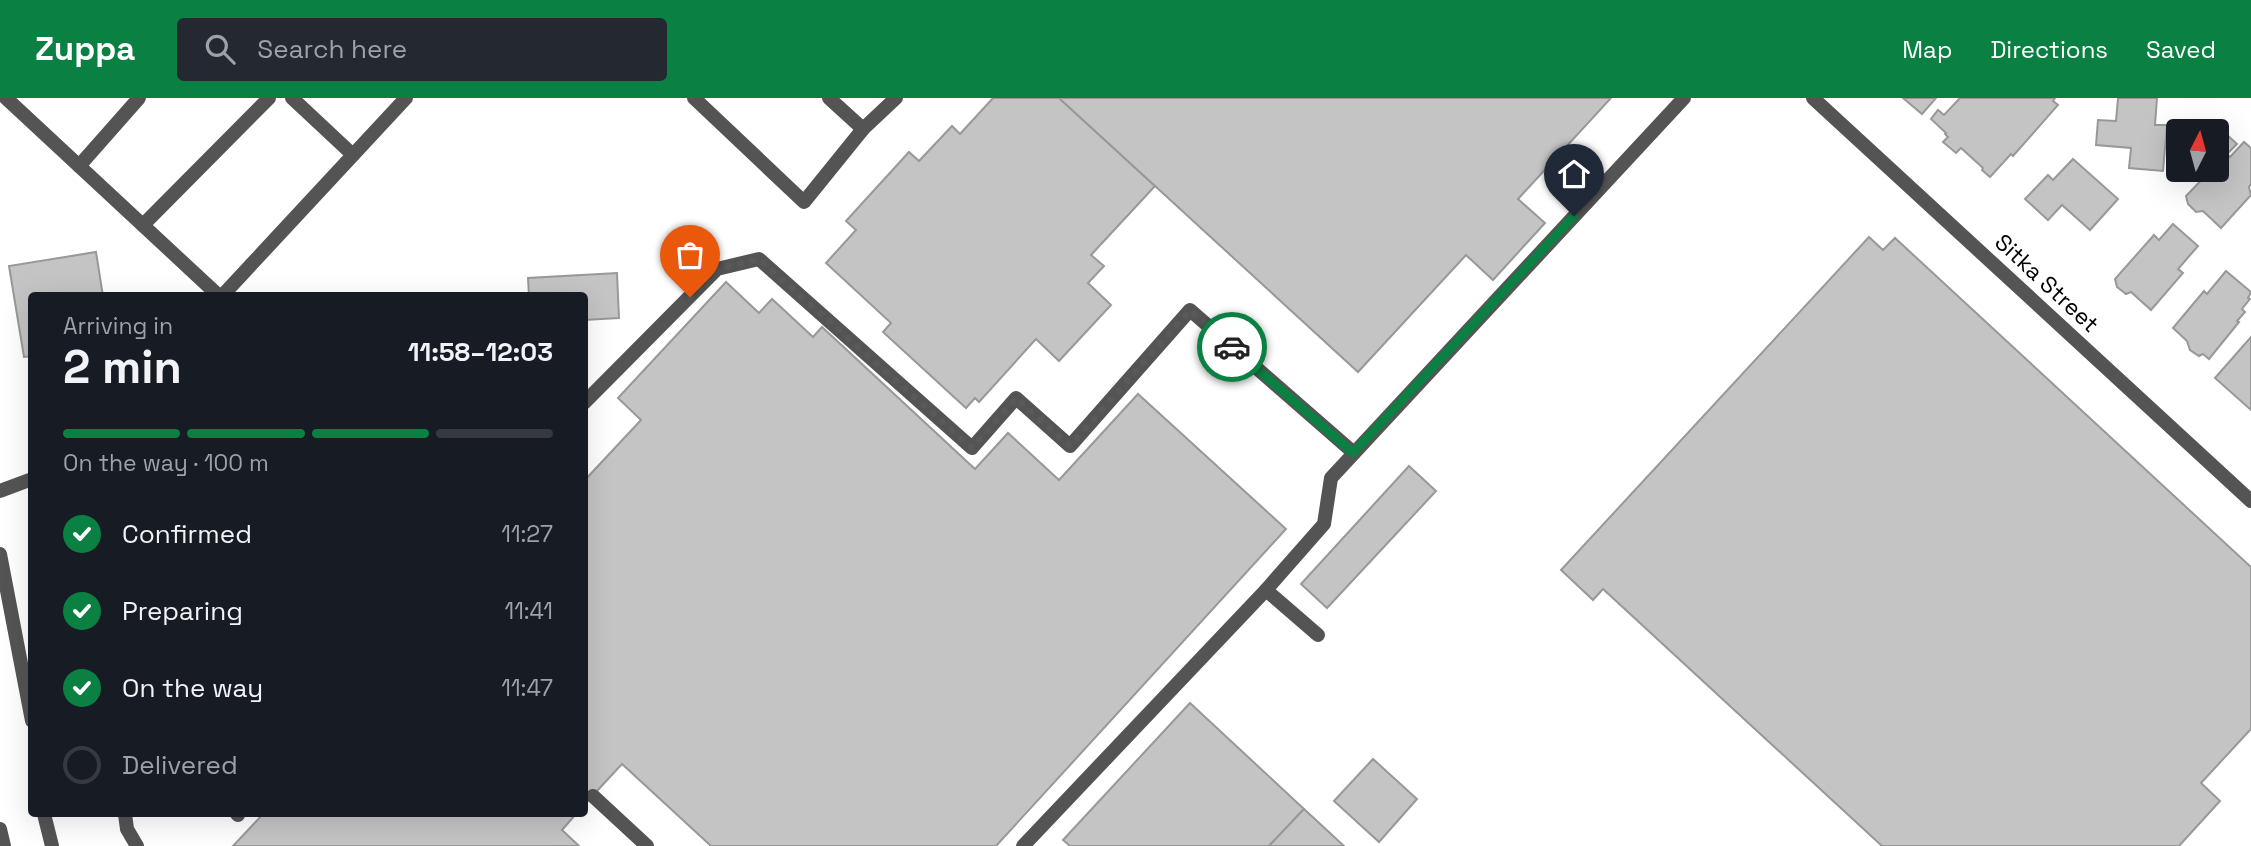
<!DOCTYPE html>
<html lang="en">
<head>
<meta charset="utf-8">
<style>
	:root { --surface:#171b24; --page:#242831; --text:#f1f3f6; --muted:#9ea1a6; --line:#363941; --accent:#0b8043 }
	body { margin:0; font-family:"Space Grotesk",sans-serif; background:var(--page); color:var(--text); height:100vh; display:flex; flex-direction:column; font-size:26px; white-space:nowrap }
	* { box-sizing:border-box; margin:0 }
	p { font-size:23px; color:var(--muted) }
	.icon { flex:none; width:38px; height:38px; fill:none; stroke:currentColor; stroke-width:2; stroke-linecap:round; stroke-linejoin:round }
	.map { position:relative; flex:1; overflow:hidden }
	.sheet { position:absolute; left:28px; top:194px; width:560px; height:525px; display:flex; flex-direction:column; background:var(--surface); border-radius:7px; box-shadow:0 7px 28px #0002 }
	.sheet>* { flex:none }
	.needle { width:46px; rotate:6deg }
	.fabs { position:absolute; left:2166px; top:21px; display:grid; gap:14px }
	.fabs a { display:grid; place-items:center; width:63px; height:63px; border-radius:7px; background:var(--surface); box-shadow:0 7px 28px #0002; font-size:35px }
	.pin { position:absolute; display:grid; place-items:center; width:60px; height:60px; color:#fff; margin:-72px -30px; border-radius:50% 50% 50% 0; rotate:-45deg; box-shadow:0 0 7px #0007 }
	.pin .icon { rotate:45deg }
	.courier { position:absolute; display:grid; place-items:center; width:70px; height:70px; margin:-35px; border:5px solid #0b8043; border-radius:50%; background:#fff; color:#222; box-shadow:0 2px 9px #0007 }
	.overview em { font-style:normal; font-weight:600 }
	.overview div { display:flex; flex-direction:column-reverse }
	.overview { display:flex; align-items:center; justify-content:space-between; height:119px; padding:0 35px }
	h1 { font-size:46px; font-weight:600; line-height:52px }
	.bar { display:grid; grid-template-columns:repeat(4,1fr); gap:10px 7px; align-content:center; height:84px; padding:0 35px }
	.bar i { height:9px; border-radius:5px; background:var(--line) }
	.bar .selected { background:var(--accent) }
	.bar p { grid-column:span 4 }
	ol { padding:0 35px; list-style:none }
	li { display:flex; align-items:center; gap:21px; height:77px }
	li p { margin-inline-start:auto }
	li .icon { padding:7px; border-radius:50%; background:var(--accent); color:#fff; stroke-width:4 }
	li:last-child { color:var(--muted) }
	li i { width:38px; height:38px; border:4px solid var(--line); border-radius:50% }
	header { display:flex; align-items:center; gap:42px; box-sizing:border-box; height:98px; padding:0 35px; background:var(--accent); color:#fff }
	header strong { font-size:33px }
	nav { display:flex; gap:38px; margin-inline-start:auto; font-size:24px }
	.search { width:490px; height:63px; background:var(--page); display:flex; align-items:center; gap:18px; box-sizing:border-box; padding:0 24px; border-radius:7px; color:var(--muted); font-size:26px }
	.map>svg:first-child { display:block }
</style>
</head>
<body>
<header>
<strong>Zuppa</strong>
<div class="search"><svg class="icon" aria-label="search" viewBox="0 0 24 24"><circle cx="10" cy="10" r="6"/><path d="M15 15l6 6"/></svg>Search here</div>
<nav><a>Map</a><a>Directions</a><a>Saved</a></nav>
</header>
<div class="map">
<svg width="2251" height="748" viewBox="0 0 2251 748">
	<rect width="100%" height="100%" fill="#fff"/>
	<g fill="#c4c4c4" stroke="#989898" stroke-width="2">
		<polygon points="993,0 1059,0 1155,88 1091,157 1104,168 1088,185 1111,207 1059,263 1036,241 979,304 975,300 966,310 883,234 891,225 826,165 856,132 846,123 909,54 919,63 952,28 960,36"/>
		<polygon points="1059,0 1611,0 1518,101 1545,125 1493,182 1466,157 1358,274"/>
		<polygon points="1903,0 1936,0 1922,16"/>
		<polygon points="1960,0 2055,0 2053,3 2058,7 2013,58 2011,56 1990,79 1982,72 1983,70 1961,50 1956,55 1943,44 1948,39 1945,36 1946,35 1931,21 1938,12 1944,17"/>
		<polygon points="2118,0 2157,0 2155,27 2167,27 2163,73 2129,70 2131,50 2096,47 2098,22 2116,23"/>
		<polygon points="2225,35 2237,46 2227,56 2230,59 2244,44 2251,50 2251,86 2249,89 2251,97 2221,130 2203,113 2196,114 2188,106 2186,98 2211,72 2217,72 2217,65 2225,57 2217,50 2217,43"/>
		<polygon points="2073,61 2118,101 2090,132 2062,107 2048,122 2025,101 2048,77 2053,82"/>
		<polygon points="2173,126 2198,148 2178,171 2183,175 2151,212 2131,194 2126,196 2117,189 2115,181 2154,137 2159,142"/>
		<polygon points="1869,139 1883,152 1895,140 2251,469 2251,631 2201,685 2220,703 2179,748 1882,748 1603,491 1593,502 1561,472"/>
		<polygon points="96,154 103,198 32,198 32,258 24,259 9,168"/>
		<polygon points="2226,173 2251,194 2248,200 2250,201 2242,211 2245,214 2237,223 2239,224 2209,261 2203,256 2199,258 2190,252 2187,243 2173,230 2204,193 2207,196"/>
		<polygon points="617,175 619,220 584,222 584,198 529,198 528,180"/>
		<polygon points="726,184 759,215 772,201 813,239 822,229 975,371 1008,335 1059,382 1138,296 1286,431 996,748 711,748 622,666 584,707 584,383 641,322 618,300"/>
		<polygon points="2251,239 2251,312 2215,280"/>
		<polygon points="1409,368 1436,393 1327,510 1301,486"/>
		<polygon points="1190,605 1304,711 1269,748 1070,748 1063,742"/>
		<polygon points="1373,661 1417,701 1379,744 1334,703"/>
		<polygon points="1304,711 1344,748 1269,748"/>
		<polygon points="263,716 576,716 562,732 579,748 233,748"/>
	</g>
	<g fill="none" stroke-linecap="round" stroke-linejoin="round">
		<g stroke="#545454" stroke-width="14">
			<polyline points="6,0 219,198"/>
			<polyline points="292,0 353,57"/>
			<polyline points="694,0 804,104 863,31"/>
			<polyline points="829,0 863,31 896,0"/>
			<polyline points="79,68 139,0"/>
			<polyline points="143,127 269,0"/>
			<polyline points="222,198 406,0"/>
			<polyline points="584,305 717,171 759,161 972,350 1016,300 1070,348 1190,212 1354,355"/>
			<polyline points="0,393 32,381"/>
			<polyline points="1318,537 1266,492 1324,426 1331,380 1684,0"/>
			<polyline points="593,698 647,748"/>
			<polyline points="125,716 127,731 137,748"/>
			<polyline points="237,716 238,717"/>
			<polyline points="1023,748 1266,492"/>
		</g>
		<polyline stroke="#545454" stroke-width="14" points="1813,0 2251,403"/>
		<g stroke="#545454" stroke-width="14">
			<polyline points="0,456 32,623"/>
			<polyline points="44,716 52,748"/>
			<polyline points="0,731 4,748"/>
		</g>
	</g>
	<g fill="none" stroke-linecap="round" stroke-linejoin="round">
		<polyline stroke="#595959" stroke-width="7" stroke-dasharray="0 12.6" points="690,199 717,171 759,161 972,350 1016,300 1070,348 1190,212 1232,249"/>
		<polyline stroke="#0b8043" stroke-width="9" points="1232,249 1353,355 1574,118"/>
	</g>
	<g text-anchor="middle" dominant-baseline="central" stroke-width="7" stroke-linejoin="round" paint-order="stroke">
		<g font-size="23" fill="#000" stroke="#fff">
			<text transform="translate(2047 185) rotate(43)">Sitka Street</text>
		</g>
	</g>
</svg>
<div class="fabs">
<a><svg class="needle" viewBox="-14 -14 28 28"><path d="M0-13l5 13h-10z" fill="#e53935"/><path d="M0 13l5-13h-10z" fill="#9ea1a6"/></svg></a>
</div>
<div class="pin" style="left:690px;top:199px;background:#ea580c"><svg class="icon" aria-label="bag" viewBox="0 0 24 24"><path d="M5 8h14l-1 12H6zM9 8a3 3 0 0 1 6 0"/></svg></div>
<div class="pin" style="left:1574px;top:118px;background:#1f2937"><svg class="icon" aria-label="home" viewBox="0 0 24 24"><path d="M3 11l9-7 9 7M6 9v11h12V9"/></svg></div>
<div class="courier" style="left:1232px;top:249px"><svg class="icon" aria-label="car" viewBox="0 0 24 24"><path d="M5 17H2v-5l4-1 3-4h7l3 4 3 1v5h-3M9 17h6M6 11h13"/><circle cx="7" cy="17" r="2"/><circle cx="17" cy="17" r="2"/></svg></div>
<section class="sheet">
<div class="overview"><div><h1>2 min</h1><p>Arriving in</p></div><em>11:58–12:03</em></div>
<div class="bar"><i class="selected"></i><i class="selected"></i><i class="selected"></i><i></i><p>On the way · 100 m</p></div>
<ol>
<li><svg class="icon" aria-label="check" viewBox="0 0 24 24"><path d="M5 12l5 5 9-10"/></svg>Confirmed<p>11:27</p></li>
<li><svg class="icon" aria-label="check" viewBox="0 0 24 24"><path d="M5 12l5 5 9-10"/></svg>Preparing<p>11:41</p></li>
<li><svg class="icon" aria-label="check" viewBox="0 0 24 24"><path d="M5 12l5 5 9-10"/></svg>On the way<p>11:47</p></li>
<li><i></i>Delivered</li>
</ol>
</section>
</div>
</body>
</html>
